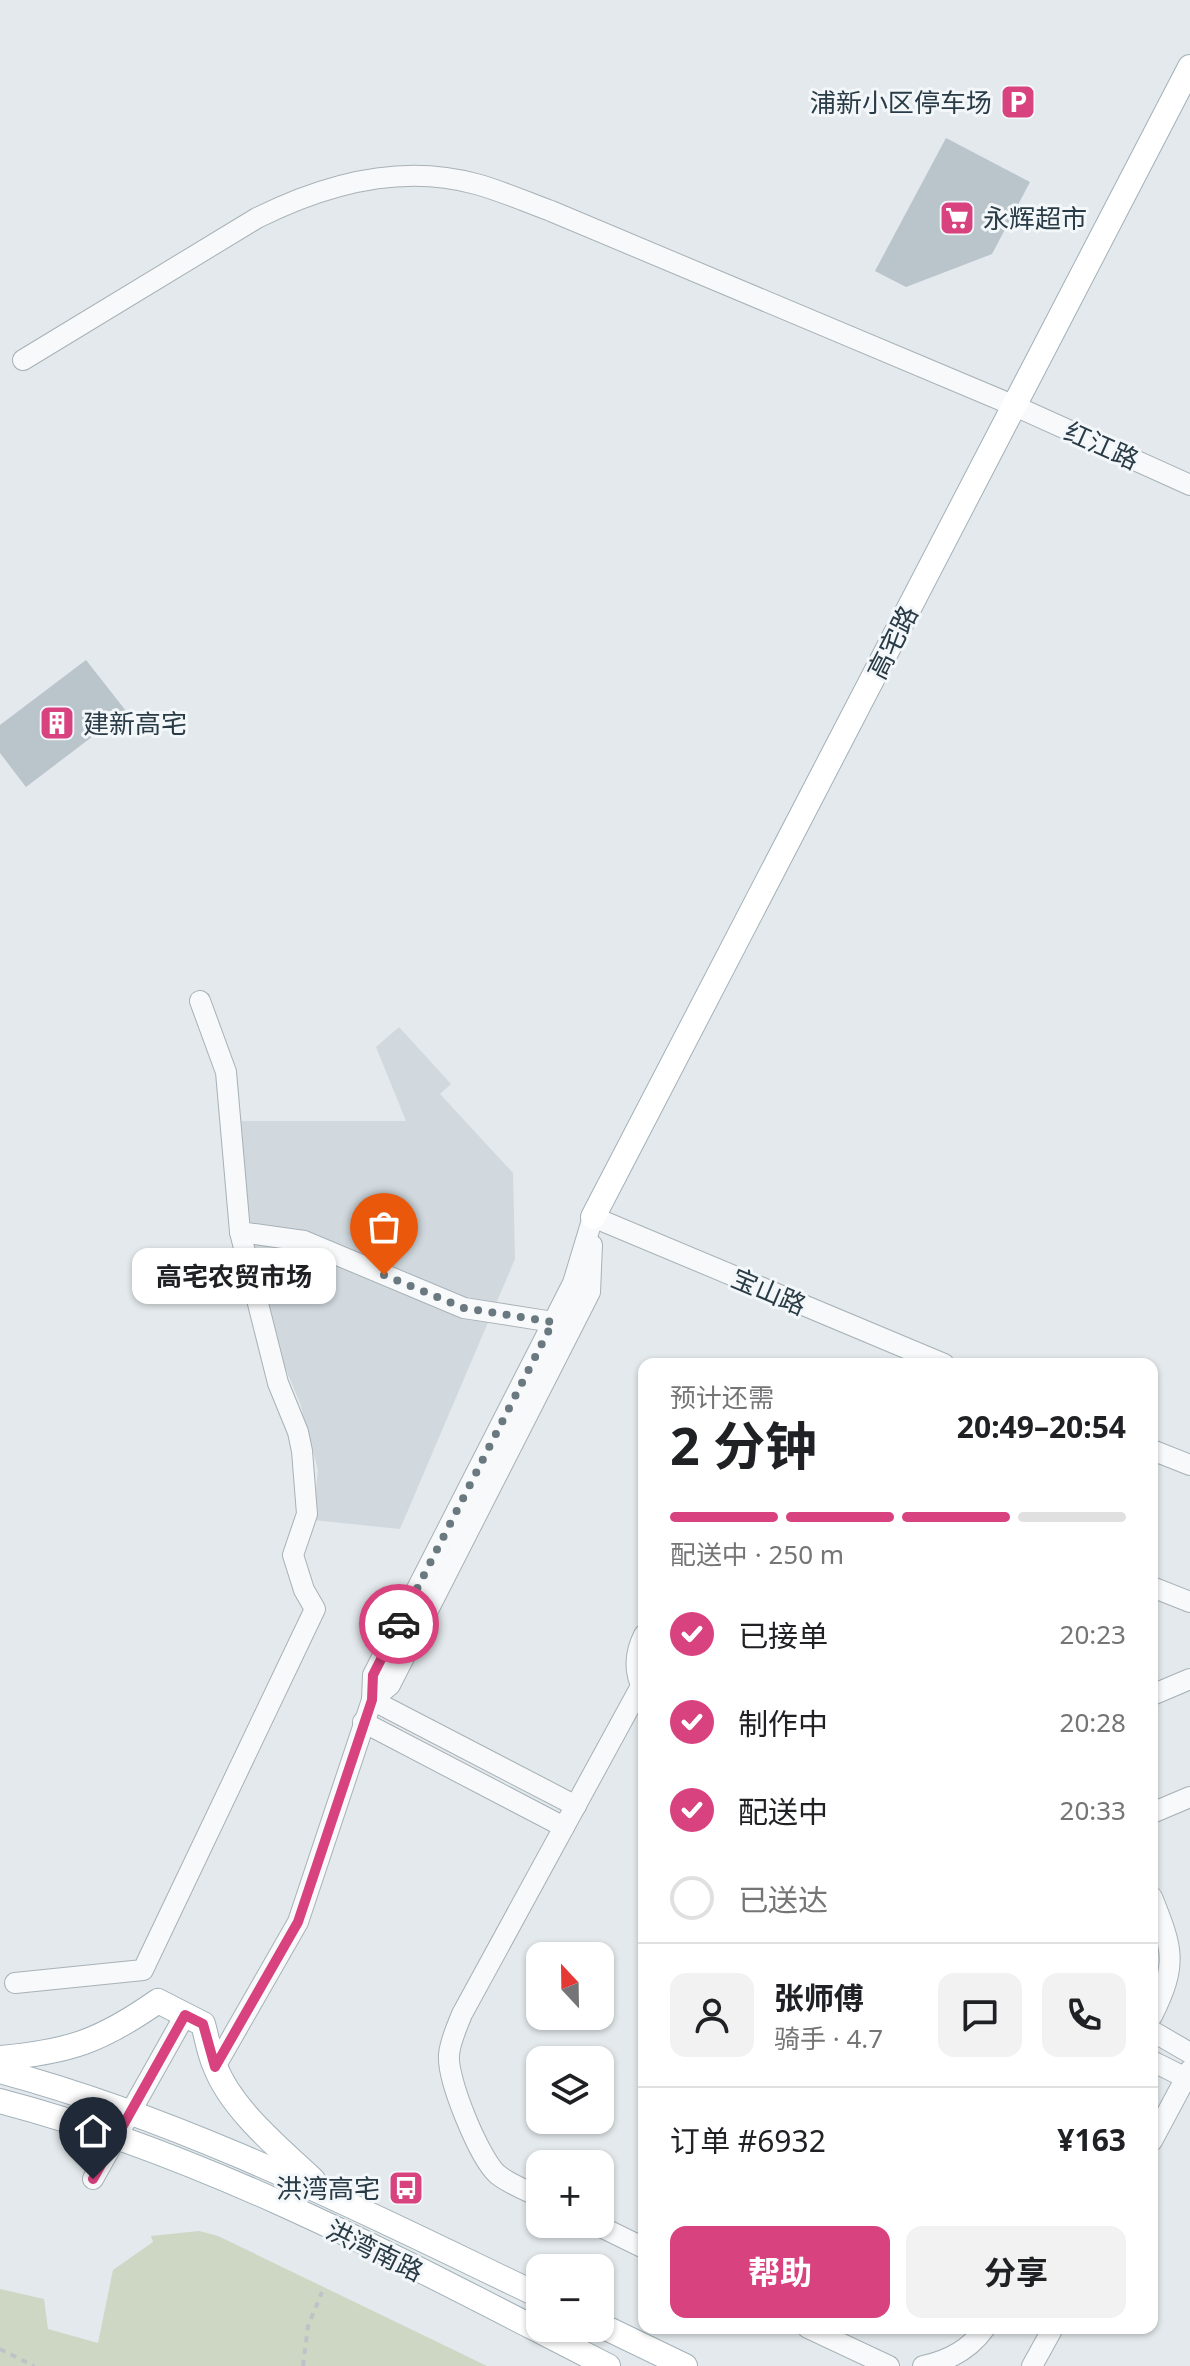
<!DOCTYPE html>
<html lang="zh">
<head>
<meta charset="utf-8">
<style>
	:root { --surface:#fff; --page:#f2f2f2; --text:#202124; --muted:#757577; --line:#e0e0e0; --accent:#d8427f }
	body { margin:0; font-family:"Noto Sans","Noto Sans SC",sans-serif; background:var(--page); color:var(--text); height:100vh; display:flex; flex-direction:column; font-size:30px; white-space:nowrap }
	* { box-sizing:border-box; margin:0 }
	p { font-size:26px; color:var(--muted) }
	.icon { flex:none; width:44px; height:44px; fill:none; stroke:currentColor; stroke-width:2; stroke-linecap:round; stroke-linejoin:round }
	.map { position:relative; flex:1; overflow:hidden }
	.sheet { position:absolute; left:638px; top:1358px; width:520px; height:976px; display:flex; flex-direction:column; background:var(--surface); border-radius:16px; box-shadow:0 2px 6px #0004 }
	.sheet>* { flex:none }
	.needle { width:52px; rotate:338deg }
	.tools { position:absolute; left:526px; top:1942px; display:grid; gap:16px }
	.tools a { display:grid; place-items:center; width:88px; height:88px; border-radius:16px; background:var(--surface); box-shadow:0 2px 6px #0004; font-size:40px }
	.pin { position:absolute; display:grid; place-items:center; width:68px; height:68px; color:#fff; margin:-82px -34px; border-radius:50% 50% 50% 0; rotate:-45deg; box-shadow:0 0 8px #0007 }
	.pin .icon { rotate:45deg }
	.courier { position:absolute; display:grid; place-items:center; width:80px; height:80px; margin:-40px; border:6px solid #d8427f; border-radius:50%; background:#fff; color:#222; box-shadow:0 2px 10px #0007 }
	.bubble { position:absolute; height:56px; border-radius:16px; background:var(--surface); box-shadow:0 2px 6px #0004; font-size:26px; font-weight:700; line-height:56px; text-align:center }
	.headline em { font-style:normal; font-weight:700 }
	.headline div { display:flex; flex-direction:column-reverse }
	.headline { display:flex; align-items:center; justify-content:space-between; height:136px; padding:0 32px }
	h1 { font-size:52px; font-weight:700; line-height:60px }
	.bar { display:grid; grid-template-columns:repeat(4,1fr); gap:12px 8px; align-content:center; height:96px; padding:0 32px }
	.bar i { height:10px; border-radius:6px; background:var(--line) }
	.bar .current { background:var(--accent) }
	.bar p { grid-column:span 4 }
	.line { display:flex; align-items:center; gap:20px; padding:0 32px; border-top:2px solid var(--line) }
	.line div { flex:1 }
	.round { display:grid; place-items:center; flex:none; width:84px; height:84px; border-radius:16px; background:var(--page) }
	ol { padding:0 32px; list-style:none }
	li { display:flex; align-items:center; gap:24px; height:88px }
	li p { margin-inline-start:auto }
	li .icon { padding:8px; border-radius:50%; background:var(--accent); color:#fff; stroke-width:4 }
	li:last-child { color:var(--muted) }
	li i { width:44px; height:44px; border:4px solid var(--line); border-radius:50% }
	.primary-button { display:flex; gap:16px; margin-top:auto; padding:16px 32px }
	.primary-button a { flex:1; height:92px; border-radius:16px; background:var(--accent); color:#fff; font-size:32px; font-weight:700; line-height:92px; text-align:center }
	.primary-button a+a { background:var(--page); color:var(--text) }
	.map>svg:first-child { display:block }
</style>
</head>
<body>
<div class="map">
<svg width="1190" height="2366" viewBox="0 0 1190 2366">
	<rect width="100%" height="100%" fill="#e3e9ec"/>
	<polygon fill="#d1d9de" points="399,1027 451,1084 440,1094 513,1173 515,1259 400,1529 313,1520 318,1470 300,1403 279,1353 255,1283 233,1125 240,1121 406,1121 376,1047"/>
	<polygon fill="#cdd7c4" points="199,2231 218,2236 487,2366 0,2366 0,2289 44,2299 48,2329 98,2343 113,2270 153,2242 151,2236"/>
	<g fill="#bac4cb">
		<polygon points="946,138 1030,182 992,254 906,287 875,271"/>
		<polygon points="86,660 126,711 26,787 0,753 0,725"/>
	</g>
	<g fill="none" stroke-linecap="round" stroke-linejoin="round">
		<defs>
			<g id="minor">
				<path d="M23,360L257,218C325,184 401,163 476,184C502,191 526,202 551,211L1015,406L1190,485"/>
				<polyline points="593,1217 944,1364"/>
				<polyline points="240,1232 304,1241 464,1308 553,1322"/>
				<polyline points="1152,1450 1190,1465"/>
				<polyline points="1152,1587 1190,1602"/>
				<path d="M644,1635C635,1653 633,1673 644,1690"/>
				<polyline points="1152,1695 1190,1679"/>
				<polyline points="372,1700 390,1685 590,1292 592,1245"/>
				<polyline points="372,1700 576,1806"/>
				<polyline points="363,1722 564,1827"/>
				<polyline points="1152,1813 1190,1797"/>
				<path d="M1152,1897C1173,1949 1178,1964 1152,2016"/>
				<polyline points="15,1983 143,1970 315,1609 304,1590 293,1555 307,1514 302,1451 298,1432 278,1383 240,1232 226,1072 200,1001"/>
				<polyline points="1152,2031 1190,2053"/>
				<polyline points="1152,2061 1186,2078"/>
				<polyline points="215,2067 298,1922 372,1700 373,1675 573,1283 593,1217"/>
				<polyline points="1152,2141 1190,2070"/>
				<polyline points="93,2179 185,2015"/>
				<path d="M540,2197C526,2190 509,2184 497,2174C479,2157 447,2080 449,2055C450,2041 457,2027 462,2014L641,1686"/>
				<polyline points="595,2224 644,2248"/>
				<polyline points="808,2328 889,2366"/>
				<path d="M923,2366C948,2361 970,2349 985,2328"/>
				<polyline points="1032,2366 1053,2328"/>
			</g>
			<g id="major">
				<polyline points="593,1217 1190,67"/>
				<path d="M0,2058C69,2052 101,2041 158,2001L203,2024C207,2038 209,2053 215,2066C231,2109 280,2149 313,2180"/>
				<path d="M0,2071C190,2122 364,2212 540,2296"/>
				<path d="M0,2101C214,2157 412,2266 608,2366"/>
				<polyline points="600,2325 685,2366"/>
			</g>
		</defs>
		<use href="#minor" stroke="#a7b1b7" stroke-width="22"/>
		<use href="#major" stroke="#a2b1b9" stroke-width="26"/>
		<g stroke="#bdc4c8" stroke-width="4" stroke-dasharray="6 6" stroke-linecap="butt">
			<polyline points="0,2349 34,2366"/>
			<polyline points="303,2366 308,2326 322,2292"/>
		</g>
		<use href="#minor" stroke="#f7f9fa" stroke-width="20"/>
		<use href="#major" stroke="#fff" stroke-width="24"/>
	</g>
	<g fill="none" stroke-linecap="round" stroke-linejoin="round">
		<polyline stroke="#6a7880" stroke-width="8" stroke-dasharray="0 14.4" points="384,1275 464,1308 553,1322 399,1624"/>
		<polyline stroke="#d8427f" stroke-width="10" points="93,2179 185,2015 203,2024 215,2067 298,1922 372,1700 373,1675 399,1624"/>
	</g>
	<defs>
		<symbol id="parking-square" viewBox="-11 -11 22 22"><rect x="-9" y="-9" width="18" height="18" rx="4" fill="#d8427f" stroke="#f3f7f9"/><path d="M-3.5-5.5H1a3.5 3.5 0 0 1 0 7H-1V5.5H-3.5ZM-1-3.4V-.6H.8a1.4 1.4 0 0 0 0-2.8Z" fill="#fff"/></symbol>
		<symbol id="supermarket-square" viewBox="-11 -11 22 22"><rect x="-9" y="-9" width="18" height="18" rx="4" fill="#d8427f" stroke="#f3f7f9"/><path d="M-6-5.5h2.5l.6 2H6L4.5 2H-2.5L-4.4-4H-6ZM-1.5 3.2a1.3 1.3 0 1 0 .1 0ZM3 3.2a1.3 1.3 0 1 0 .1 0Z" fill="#fff"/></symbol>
		<symbol id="building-square" viewBox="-11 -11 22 22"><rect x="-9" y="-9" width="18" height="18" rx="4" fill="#d8427f" stroke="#f3f7f9"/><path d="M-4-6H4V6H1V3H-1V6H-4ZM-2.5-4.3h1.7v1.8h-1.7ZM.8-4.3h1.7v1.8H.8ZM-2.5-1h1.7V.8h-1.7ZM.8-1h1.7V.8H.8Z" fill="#fff"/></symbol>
		<symbol id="bus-square" viewBox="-11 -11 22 22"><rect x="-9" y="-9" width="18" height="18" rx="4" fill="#d8427f" stroke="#f3f7f9"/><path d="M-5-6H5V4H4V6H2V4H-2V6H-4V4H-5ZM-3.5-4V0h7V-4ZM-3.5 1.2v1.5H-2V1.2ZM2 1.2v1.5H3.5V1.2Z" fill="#fff"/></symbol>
	</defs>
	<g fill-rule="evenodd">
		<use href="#parking-square" x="998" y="82" width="40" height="40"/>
		<use href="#supermarket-square" x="937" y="198" width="40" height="40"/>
		<use href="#building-square" x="37" y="703" width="40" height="40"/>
		<use href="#bus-square" x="386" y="2168" width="40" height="40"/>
	</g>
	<g text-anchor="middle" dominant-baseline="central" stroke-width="6" stroke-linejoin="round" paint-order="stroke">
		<g font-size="26" fill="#293b46" stroke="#f3f7f9" text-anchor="end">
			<text x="992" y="102">浦新小区停车场</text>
			<text x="983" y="218" text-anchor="start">永辉超市</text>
			<text x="83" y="723" text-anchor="start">建新高宅</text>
			<text x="380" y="2188">洪湾高宅</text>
		</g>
		<g font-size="26" fill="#293b46" stroke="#f3f7f9">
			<text transform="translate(1102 445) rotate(24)">红江路</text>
			<text transform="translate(892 642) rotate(-63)">高宅路</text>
			<text transform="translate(769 1291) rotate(23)">宝山路</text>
			<text transform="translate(375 2250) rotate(26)">洪湾南路</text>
		</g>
	</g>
</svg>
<div class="tools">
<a><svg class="needle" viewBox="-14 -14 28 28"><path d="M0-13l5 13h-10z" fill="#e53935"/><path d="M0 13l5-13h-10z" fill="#757577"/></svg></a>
<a><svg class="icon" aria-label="layers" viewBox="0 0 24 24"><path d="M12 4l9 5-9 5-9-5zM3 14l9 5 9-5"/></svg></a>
<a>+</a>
<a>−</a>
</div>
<div class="pin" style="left:384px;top:1275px;background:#ea580c"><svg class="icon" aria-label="bag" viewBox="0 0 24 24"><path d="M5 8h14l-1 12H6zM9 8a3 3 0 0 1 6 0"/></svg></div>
<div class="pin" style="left:93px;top:2179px;background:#1f2937"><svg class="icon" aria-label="home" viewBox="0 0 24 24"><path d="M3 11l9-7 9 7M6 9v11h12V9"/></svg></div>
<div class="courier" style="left:399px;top:1624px"><svg class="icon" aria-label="car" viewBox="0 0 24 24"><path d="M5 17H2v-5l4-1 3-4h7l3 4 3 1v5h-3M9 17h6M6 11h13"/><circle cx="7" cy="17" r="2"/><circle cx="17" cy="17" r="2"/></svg></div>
<div class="bubble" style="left:132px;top:1248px;width:204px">高宅农贸市场</div>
<section class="sheet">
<div class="headline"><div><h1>2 分钟</h1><p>预计还需</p></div><em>20:49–20:54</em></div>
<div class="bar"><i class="current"></i><i class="current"></i><i class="current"></i><i></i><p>配送中 · 250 m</p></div>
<ol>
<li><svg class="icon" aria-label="check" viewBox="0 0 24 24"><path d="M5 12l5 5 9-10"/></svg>已接单<p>20:23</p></li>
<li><svg class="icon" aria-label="check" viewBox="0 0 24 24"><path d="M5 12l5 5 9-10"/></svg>制作中<p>20:28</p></li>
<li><svg class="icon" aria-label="check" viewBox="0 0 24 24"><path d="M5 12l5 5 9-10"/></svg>配送中<p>20:33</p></li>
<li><i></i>已送达</li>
</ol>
<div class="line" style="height:144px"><a class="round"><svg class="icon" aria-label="person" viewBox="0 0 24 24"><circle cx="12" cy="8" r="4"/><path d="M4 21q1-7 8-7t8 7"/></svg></a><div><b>张师傅</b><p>骑手 · 4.7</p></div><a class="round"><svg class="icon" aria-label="chat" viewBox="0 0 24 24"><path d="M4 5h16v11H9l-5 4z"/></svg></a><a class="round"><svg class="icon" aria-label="phone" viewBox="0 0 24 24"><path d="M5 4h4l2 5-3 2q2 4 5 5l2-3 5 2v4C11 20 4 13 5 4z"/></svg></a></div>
<div class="line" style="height:104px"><div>订单 #6932</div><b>¥163</b></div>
<div class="primary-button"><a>帮助</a><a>分享</a></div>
</section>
</div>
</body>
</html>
